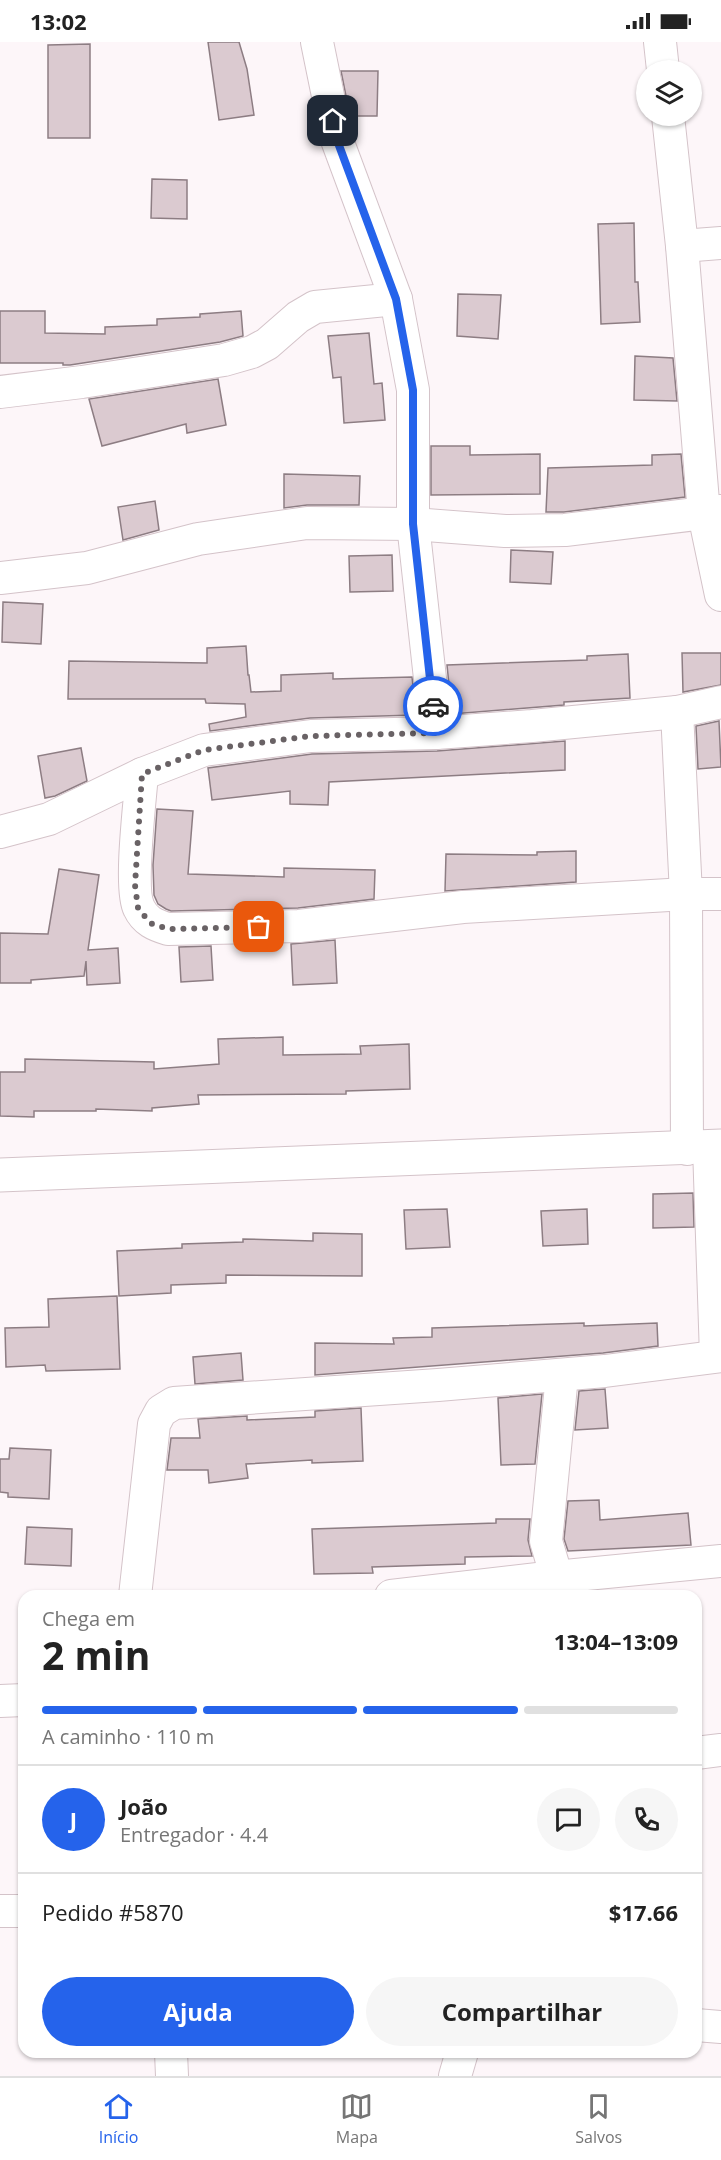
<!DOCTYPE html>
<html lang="pt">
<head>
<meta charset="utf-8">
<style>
	:root { --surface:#fff; --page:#f6f6f6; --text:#222; --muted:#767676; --line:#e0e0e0; --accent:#2563eb }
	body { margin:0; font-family:"Open Sans",sans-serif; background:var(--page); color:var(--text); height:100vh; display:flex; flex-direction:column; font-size:22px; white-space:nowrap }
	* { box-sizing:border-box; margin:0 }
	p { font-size:20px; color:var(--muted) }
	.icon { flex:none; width:33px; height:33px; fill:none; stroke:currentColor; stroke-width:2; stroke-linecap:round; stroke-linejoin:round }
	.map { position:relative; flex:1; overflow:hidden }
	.drawer { position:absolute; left:18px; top:1548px; width:684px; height:468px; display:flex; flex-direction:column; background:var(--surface); border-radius:18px; box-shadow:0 2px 4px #0004 }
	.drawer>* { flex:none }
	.controls { position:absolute; left:636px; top:18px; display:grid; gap:12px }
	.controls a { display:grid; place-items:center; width:66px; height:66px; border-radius:50%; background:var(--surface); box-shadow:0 2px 4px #0004; font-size:30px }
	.pin { position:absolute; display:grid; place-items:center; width:51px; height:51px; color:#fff; margin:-26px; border-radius:12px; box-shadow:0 3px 9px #0006 }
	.courier { position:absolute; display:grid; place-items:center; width:60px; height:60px; margin:-30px; border:4px solid #2563eb; border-radius:50%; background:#fff; color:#222; box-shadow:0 2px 8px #0007 }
	.headline em { font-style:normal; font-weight:700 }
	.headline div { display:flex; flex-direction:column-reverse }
	.headline { display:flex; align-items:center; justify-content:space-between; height:102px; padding:0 24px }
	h1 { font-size:39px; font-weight:700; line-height:45px }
	.bar { display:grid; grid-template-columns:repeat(4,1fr); gap:9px 6px; align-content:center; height:72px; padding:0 24px }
	.bar i { height:8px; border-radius:4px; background:var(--line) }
	.bar .on { background:var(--accent) }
	.bar p { grid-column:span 4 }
	.line { display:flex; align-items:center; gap:15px; padding:0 24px; border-top:2px solid var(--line) }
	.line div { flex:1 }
	.round { display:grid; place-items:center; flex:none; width:63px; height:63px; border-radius:32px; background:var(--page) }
	.cta { display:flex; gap:12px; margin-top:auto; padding:12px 24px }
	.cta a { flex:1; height:69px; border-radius:36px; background:var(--accent); color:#fff; font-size:24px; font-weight:700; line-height:69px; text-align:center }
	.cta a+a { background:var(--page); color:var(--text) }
	.status { display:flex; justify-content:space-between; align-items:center; height:42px; padding:0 30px; background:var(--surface); direction:ltr }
	.status svg { height:16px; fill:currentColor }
	.menu { display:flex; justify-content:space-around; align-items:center; height:84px; border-top:2px solid var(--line); background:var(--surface); font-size:16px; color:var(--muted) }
	.menu a { display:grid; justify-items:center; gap:3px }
	.menu .on { color:var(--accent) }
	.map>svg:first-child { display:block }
</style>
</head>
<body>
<div class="status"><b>13:02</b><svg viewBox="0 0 49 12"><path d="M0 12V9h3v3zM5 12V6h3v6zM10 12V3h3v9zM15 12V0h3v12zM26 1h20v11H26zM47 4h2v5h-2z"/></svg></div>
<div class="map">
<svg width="721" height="2034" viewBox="0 0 721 2034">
	<rect width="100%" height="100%" fill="#fdf6f9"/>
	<g fill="#dbcad0" stroke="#8d7d83" stroke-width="1.5">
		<polygon points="208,0 239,0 247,27 254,73 219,78"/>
		<polygon points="90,2 90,96 48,96 48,3"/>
		<polygon points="341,29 378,29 377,74 350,74"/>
		<polygon points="152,137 187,138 187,177 151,176"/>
		<polygon points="634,181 635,240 638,240 640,280 601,282 598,182"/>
		<polygon points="458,252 501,253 498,297 457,294"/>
		<polygon points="0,269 45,269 45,291 105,292 105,285 157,283 157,277 200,275 200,272 241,269 243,294 220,300 70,323 63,323 63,321 0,321"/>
		<polygon points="369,291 374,342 382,341 385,378 344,381 341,335 333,336 328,294"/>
		<polygon points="635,314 673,316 677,359 634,358"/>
		<polygon points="218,337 226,383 187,391 186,382 102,404 89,357"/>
		<polygon points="431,404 470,404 470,413 540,412 540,452 431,453"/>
		<polygon points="681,412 685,455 564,470 546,470 548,426 652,423 652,413"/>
		<polygon points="284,432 360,434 359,463 307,463 284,466"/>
		<polygon points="155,459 159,488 123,498 118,465"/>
		<polygon points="511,508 553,510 551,542 510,540"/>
		<polygon points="392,513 393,549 350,550 349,514"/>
		<polygon points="3,560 43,562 41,602 2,600"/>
		<polygon points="246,604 248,633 249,633 251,650 281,649 281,633 333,631 333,637 412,635 416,673 310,676 210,689 209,682 246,675 245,662 206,661 205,657 68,657 69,619 207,621 207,606"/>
		<polygon points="682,611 721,611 721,643 683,650"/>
		<polygon points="628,612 630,656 564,660 564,663 452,672 447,623 587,618 587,614"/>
		<polygon points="719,679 721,725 698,727 696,684"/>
		<polygon points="565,699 565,728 329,740 328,763 290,762 290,749 212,758 208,726 312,712 437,709"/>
		<polygon points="81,706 87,739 55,754 45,756 38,714"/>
		<polygon points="157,767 193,769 188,832 284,835 284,826 375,828 374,857 298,866 171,869 166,867 158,862 154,853 153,823"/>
		<polygon points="576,809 576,840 445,849 446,812 537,813 537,810"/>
		<polygon points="59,827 99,833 88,908 118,906 120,941 87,943 86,919 84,934 31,938 31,941 0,941 0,891 48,892"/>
		<polygon points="335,898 337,941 293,943 291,902"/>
		<polygon points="211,904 213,938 181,940 179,905"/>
		<polygon points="283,995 283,1013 361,1012 360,1004 409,1002 410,1047 346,1049 346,1052 198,1053 199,1062 152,1066 152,1069 96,1067 96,1069 34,1069 34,1075 0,1074 0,1030 25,1030 25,1017 154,1020 154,1027 219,1022 218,997"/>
		<polygon points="693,1151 694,1185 653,1186 653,1152"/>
		<polygon points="447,1167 450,1205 406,1207 404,1168"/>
		<polygon points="587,1167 588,1202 543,1204 541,1169"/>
		<polygon points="313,1191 362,1192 362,1234 226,1233 226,1241 171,1243 171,1251 119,1254 117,1209 182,1206 182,1202 243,1200 243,1197 313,1199"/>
		<polygon points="117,1254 120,1327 46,1329 45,1323 6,1325 5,1286 49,1285 48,1257"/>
		<polygon points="584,1281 584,1284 657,1281 658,1304 603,1311 315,1333 315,1301 394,1302 393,1296 432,1295 432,1286"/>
		<polygon points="241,1311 243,1338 195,1342 193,1315"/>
		<polygon points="605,1347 608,1386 575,1388 579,1349"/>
		<polygon points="542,1352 535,1422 501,1423 498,1356"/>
		<polygon points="361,1366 363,1419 312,1421 312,1418 246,1422 248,1436 209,1441 208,1428 167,1428 171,1396 200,1396 198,1377 247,1374 247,1378 315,1375 315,1369"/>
		<polygon points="10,1406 51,1408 49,1457 8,1455 8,1451 0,1450 0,1417 9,1417"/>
		<polygon points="599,1458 600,1478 688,1471 691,1503 568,1509 564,1497 568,1459"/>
		<polygon points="496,1477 530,1477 528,1498 532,1514 465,1515 465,1522 372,1525 373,1531 314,1532 312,1487 496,1481"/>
		<polygon points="27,1485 72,1487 71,1524 25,1522"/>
	</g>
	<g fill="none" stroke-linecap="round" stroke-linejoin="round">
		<defs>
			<g id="street">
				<polyline points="317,0 337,98 396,257 413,348 413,482 436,691"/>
				<polyline points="660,0 663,28"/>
				<polyline points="668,74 682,204 704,472 721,553"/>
				<polyline points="682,204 721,201"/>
				<polyline points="0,350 82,340 224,318 252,310 267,302 298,275 315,265 396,257"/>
				<polyline points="0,536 87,526 198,497 307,481 413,482 505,489 565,488 721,469"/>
				<polyline points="677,670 686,852 687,1107"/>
				<path d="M142,732C140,758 129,847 139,866C145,879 155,883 168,887L299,884L463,865L686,852H721"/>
				<polyline points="0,790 49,777 142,732 204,708 311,694 436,691 532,684 677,670 721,660"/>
				<polyline points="709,1105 716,1314"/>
				<polyline points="562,1553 546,1499 562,1333"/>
				<polyline points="135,1554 154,1382 161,1369 174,1361 438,1343 605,1329 721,1314"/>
				<polyline points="391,1554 555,1535 721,1519"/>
				<polyline points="0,1659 24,1658"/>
				<polyline points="696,1711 721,1708"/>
				<polyline points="0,1869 24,1869"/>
				<polyline points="696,1983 721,1985"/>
				<polyline points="171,2010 172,2034"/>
				<polyline points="455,2034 462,2010"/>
			</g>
			<polyline id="secondary" points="0,1133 721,1104"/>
		</defs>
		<use href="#street" stroke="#d4c3c9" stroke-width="34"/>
		<use href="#secondary" stroke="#d4c3c9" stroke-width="35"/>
		<use href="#street" stroke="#fff" stroke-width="32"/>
		<use href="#secondary" stroke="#fff" stroke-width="33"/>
	</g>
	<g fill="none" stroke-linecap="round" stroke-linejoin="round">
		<polyline stroke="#696265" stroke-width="6" stroke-dasharray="0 10.8" points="259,885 168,887 150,881 138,866 135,843 142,732 204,708 311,694 436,691 433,664"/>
		<polyline stroke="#2563eb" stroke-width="8" points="333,79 337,98 396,257 413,348 413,482 433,664"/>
	</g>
</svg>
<div class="controls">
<a><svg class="icon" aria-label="layers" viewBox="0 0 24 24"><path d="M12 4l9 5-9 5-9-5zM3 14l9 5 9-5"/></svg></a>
</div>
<div class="pin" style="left:259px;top:885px;background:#ea580c"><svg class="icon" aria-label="bag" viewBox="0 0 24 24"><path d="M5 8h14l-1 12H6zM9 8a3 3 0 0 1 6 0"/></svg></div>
<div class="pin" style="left:333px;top:79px;background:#1f2937"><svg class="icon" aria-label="home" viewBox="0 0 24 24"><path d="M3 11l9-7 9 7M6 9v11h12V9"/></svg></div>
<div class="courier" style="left:433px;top:664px"><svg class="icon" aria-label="car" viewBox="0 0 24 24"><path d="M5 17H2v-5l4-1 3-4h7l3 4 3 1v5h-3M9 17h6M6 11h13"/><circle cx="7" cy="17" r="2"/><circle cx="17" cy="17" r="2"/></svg></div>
<section class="drawer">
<div class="headline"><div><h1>2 min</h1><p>Chega em</p></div><em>13:04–13:09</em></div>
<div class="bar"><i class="on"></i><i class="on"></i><i class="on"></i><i></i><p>A caminho · 110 m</p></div>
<div class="line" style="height:108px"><b class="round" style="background:var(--accent);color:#fff">J</b><div><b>João</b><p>Entregador · 4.4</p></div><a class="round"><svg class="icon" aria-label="chat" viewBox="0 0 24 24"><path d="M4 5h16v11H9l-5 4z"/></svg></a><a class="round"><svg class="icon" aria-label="phone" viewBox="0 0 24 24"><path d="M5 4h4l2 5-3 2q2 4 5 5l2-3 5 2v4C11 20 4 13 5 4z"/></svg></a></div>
<div class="line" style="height:78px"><div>Pedido #5870</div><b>$17.66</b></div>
<div class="cta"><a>Ajuda</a><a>Compartilhar</a></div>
</section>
</div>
<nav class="menu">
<a class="on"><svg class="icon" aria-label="home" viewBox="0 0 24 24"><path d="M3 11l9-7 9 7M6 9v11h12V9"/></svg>Início</a>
<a><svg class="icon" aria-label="map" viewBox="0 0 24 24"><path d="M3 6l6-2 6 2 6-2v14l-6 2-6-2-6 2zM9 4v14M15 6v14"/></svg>Mapa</a>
<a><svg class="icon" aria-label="saved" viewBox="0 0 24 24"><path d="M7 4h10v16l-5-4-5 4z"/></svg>Salvos</a>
</nav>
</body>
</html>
